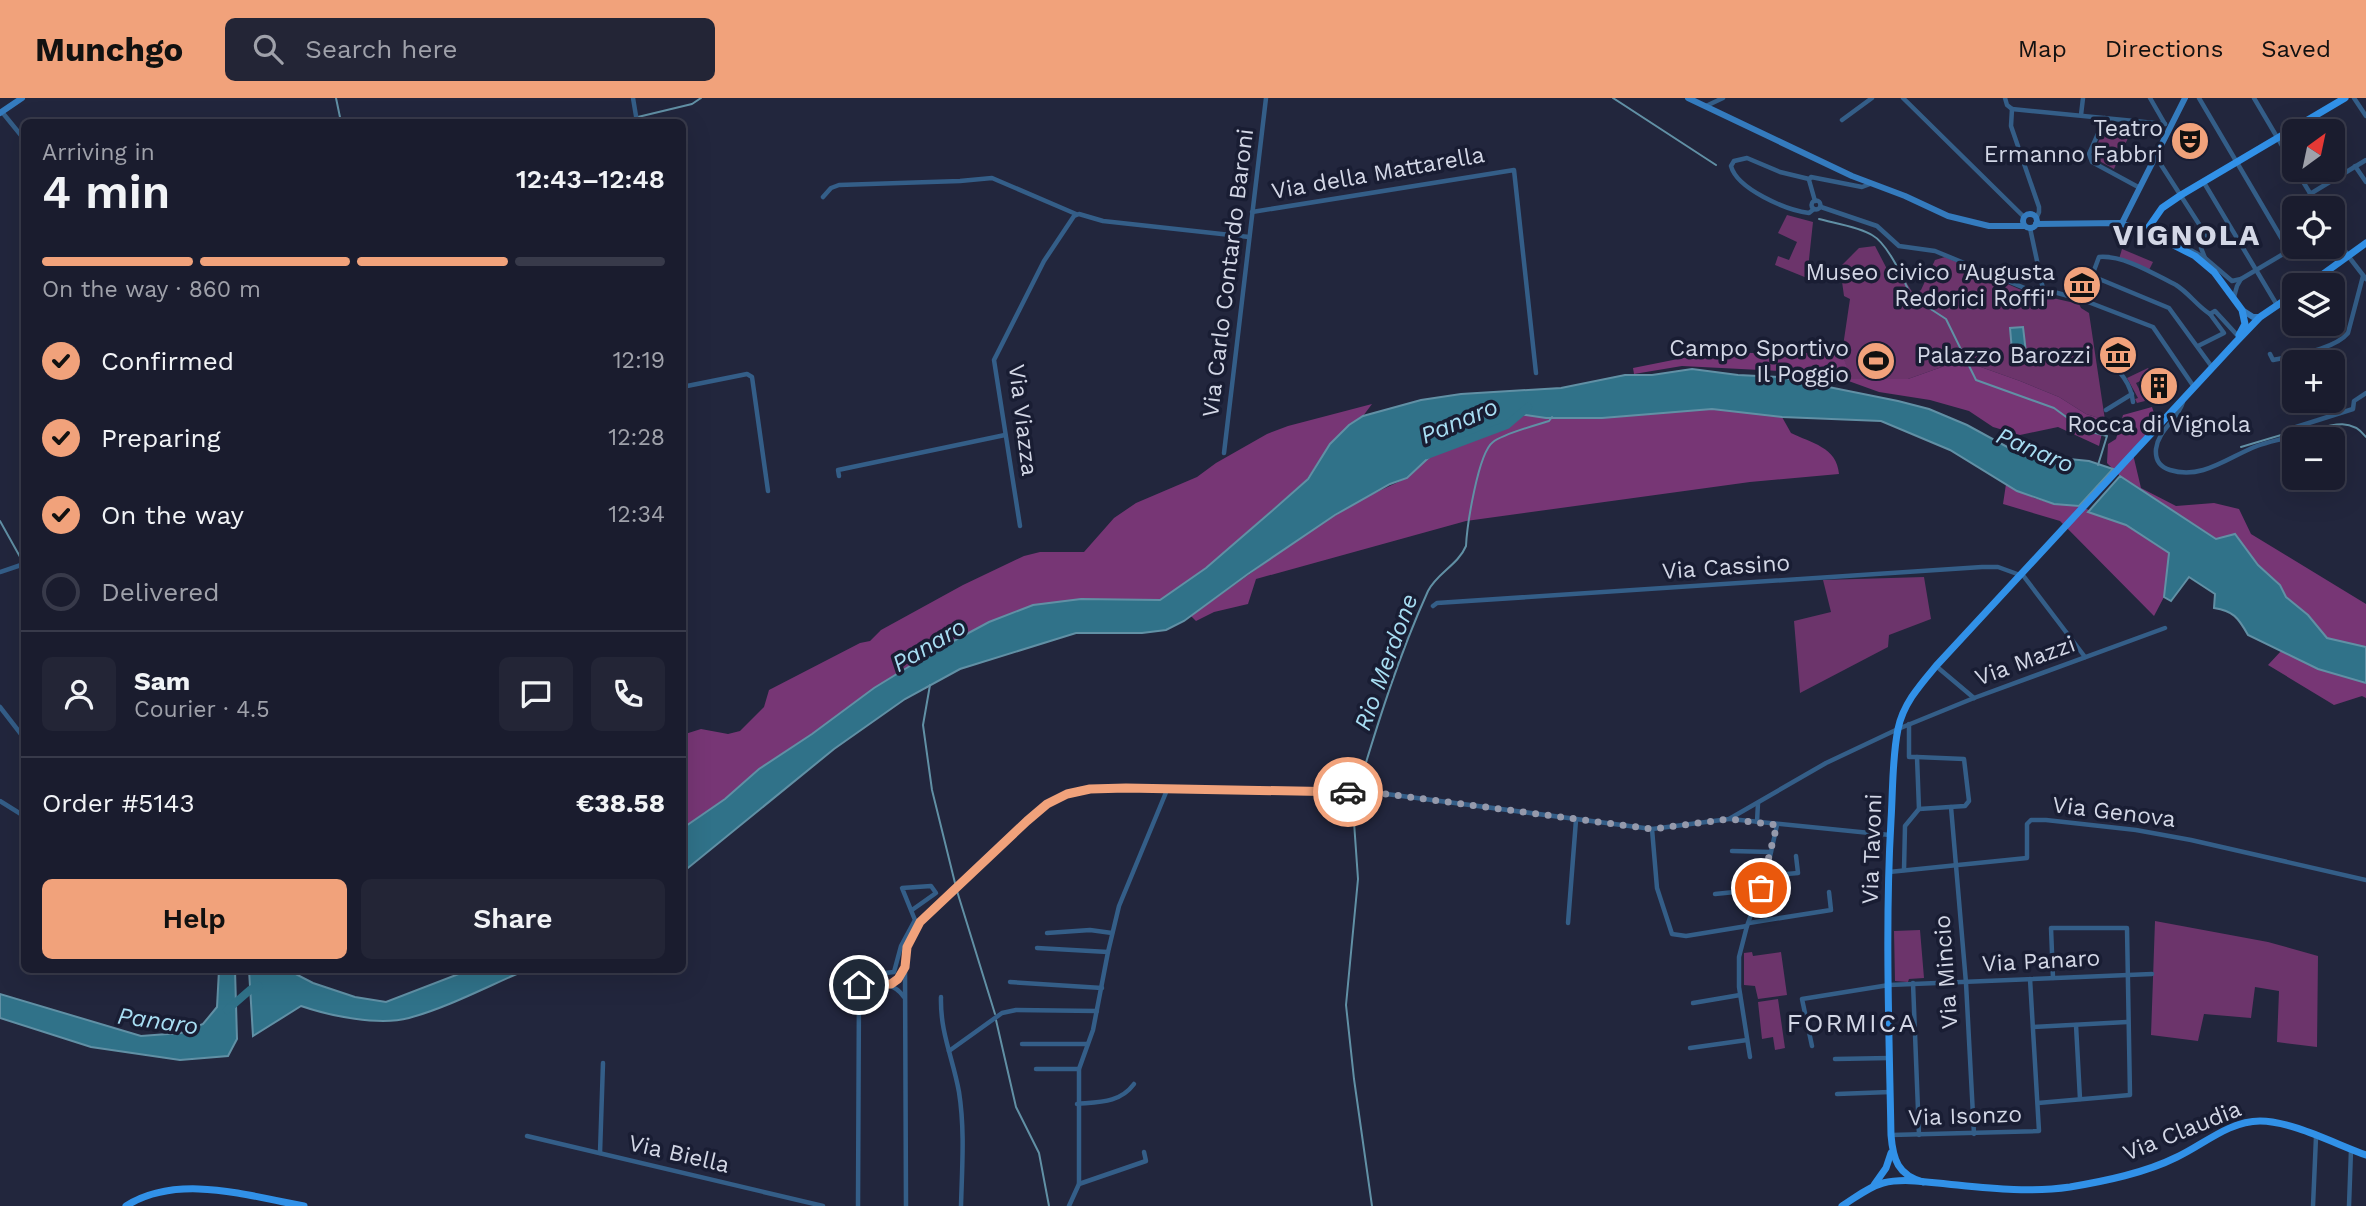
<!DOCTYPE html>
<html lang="en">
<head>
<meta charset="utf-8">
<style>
	:root { --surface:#1a1c2e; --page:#232536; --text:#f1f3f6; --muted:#9fa1aa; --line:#383a4a; --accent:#f1a27b }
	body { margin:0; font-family:"Work Sans",sans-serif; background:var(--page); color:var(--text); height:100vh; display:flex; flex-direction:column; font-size:26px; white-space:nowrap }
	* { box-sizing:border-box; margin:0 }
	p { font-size:23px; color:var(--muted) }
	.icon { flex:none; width:38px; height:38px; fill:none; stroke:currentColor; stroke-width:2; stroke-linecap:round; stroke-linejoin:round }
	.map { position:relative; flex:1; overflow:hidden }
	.sheet { position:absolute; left:21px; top:21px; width:665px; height:854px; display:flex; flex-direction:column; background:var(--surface); border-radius:10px; box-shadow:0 7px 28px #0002,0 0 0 2px var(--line) }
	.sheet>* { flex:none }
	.needle { width:46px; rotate:33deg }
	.controls { position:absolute; left:2282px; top:21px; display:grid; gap:14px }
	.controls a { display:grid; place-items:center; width:63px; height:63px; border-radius:10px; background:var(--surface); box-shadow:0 7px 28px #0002,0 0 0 2px var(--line); font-size:35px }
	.pin { position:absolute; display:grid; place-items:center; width:60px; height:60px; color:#fff; margin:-30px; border:4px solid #fff; border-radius:50%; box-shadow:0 2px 7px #0007 }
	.courier { position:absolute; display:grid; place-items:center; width:70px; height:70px; margin:-35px; border:5px solid #f1a27b; border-radius:50%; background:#fff; color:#222; box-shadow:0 2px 9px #0007 }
	.head em { font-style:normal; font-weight:600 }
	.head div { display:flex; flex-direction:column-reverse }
	.head { display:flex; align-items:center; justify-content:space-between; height:119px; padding:0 21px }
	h1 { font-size:46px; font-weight:600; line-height:52px }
	.bar { display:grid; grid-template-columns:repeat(4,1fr); gap:10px 7px; align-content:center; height:84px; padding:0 21px }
	.bar i { height:9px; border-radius:5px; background:var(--line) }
	.bar .on { background:var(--accent) }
	.bar p { grid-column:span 4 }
	.line { display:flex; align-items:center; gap:18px; padding:0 21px; border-top:2px solid var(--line) }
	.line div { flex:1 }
	.round { display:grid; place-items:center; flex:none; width:74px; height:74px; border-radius:10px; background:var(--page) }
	ol { padding:0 21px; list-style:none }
	li { display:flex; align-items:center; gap:21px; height:77px }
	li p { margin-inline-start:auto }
	li .icon { padding:7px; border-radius:50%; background:var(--accent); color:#111; stroke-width:4 }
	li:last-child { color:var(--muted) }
	li i { width:38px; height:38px; border:4px solid var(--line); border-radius:50% }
	.action { display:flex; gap:14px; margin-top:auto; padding:14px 21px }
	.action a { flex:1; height:80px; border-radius:10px; background:var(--accent); color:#111; font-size:28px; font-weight:600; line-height:80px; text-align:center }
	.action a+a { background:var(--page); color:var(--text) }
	header { display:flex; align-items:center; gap:42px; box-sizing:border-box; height:98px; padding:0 35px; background:var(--accent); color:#111 }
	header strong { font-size:33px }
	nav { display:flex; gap:38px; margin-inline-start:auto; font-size:24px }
	.search { width:490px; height:63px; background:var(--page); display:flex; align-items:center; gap:18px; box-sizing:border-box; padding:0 24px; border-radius:10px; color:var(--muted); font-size:26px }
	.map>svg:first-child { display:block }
</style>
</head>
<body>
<header>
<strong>Munchgo</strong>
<div class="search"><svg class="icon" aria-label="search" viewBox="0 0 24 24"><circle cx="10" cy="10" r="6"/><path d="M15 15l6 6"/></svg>Search here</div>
<nav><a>Map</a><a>Directions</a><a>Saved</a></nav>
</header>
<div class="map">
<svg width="2366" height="1108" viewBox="0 0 2366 1108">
	<rect width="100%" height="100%" fill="#22263d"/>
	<g fill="#6c346b">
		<polygon points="2106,26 2133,29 2114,71 2092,59"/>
		<polygon points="1787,117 1813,124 1807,180 1775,167 1778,158 1789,162 1797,144 1778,135"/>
		<polygon points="1875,148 1888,173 1906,184 1914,197 1921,192 1935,162 1945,159 2026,194 2079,206 2081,210 2089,215 2105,322 2086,316 2059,299 2020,283 1978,268 1956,264 1908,281 1850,281 1842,255 1850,201 1844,198 1840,169 1859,150"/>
		<polygon points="2122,151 2153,164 2149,172 2119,161"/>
		<polygon points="2148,270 2157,282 2148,286 2145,281 2136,285 2145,303 2137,305 2135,301 2138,300 2127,280"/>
		<polygon points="1924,479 1931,521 1889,537 1888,549 1800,595 1794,523 1831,514 1823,482"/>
		<polygon points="2155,823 2268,844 2318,858 2317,949 2277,944 2279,893 2255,889 2251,920 2204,916 2198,943 2151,937"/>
		<polygon points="1920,832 1924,880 1909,881 1908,884 1895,883 1894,833"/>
		<polygon points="1752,854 1753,858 1781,854 1787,897 1758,901 1755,888 1744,887 1744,855"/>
		<polygon points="1778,901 1785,950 1775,952 1773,939 1762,941 1758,904"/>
	</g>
	<g fill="#773675">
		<polygon points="1723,252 1751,255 1842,255 1851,281 1908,281 1956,264 1978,268 2020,283 2059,299 2086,316 2105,322 2099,348 2058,329 2020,337 1993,329 1969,313 1930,302 1879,294 1843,281 1782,273 1682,268 1634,276 1633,270"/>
		<polygon points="1372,306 1363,318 1349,327 1330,346 1307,381 1206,470 1160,502 1081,501 989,524 931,555 874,590 812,636 759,671 725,701 683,730 682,637 701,631 728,636 740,633 764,609 769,592 860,545 870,543 881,532 963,487 1024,458 1040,454 1084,454 1114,420 1136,405 1197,379 1216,365 1267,336 1288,328"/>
		<polygon points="2152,309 2157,324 2132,352 2141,390 2176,408 2214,405 2239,411 2251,436 2366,506 2366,549 2327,540 2308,517 2286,499 2280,487 2258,467 2235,436 2216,441 2120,378 2107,365 2108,346 2116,341 2123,317"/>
		<path d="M1712,311L1782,319L1791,335C1811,345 1837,349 1839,376L1750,384L1466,423L1256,481L1248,506L1214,514L1196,523L1191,518L1311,432L1366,399L1407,380L1439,350L1507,327L1519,315C1583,325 1648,316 1712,311Z"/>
		<polygon points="2006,386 2034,400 2054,406 2079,408 2126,427 2169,455 2164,499 2154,518 2060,423 2003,406"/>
		<polygon points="2282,552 2318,571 2366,585 2366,600 2362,598 2334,607 2268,567"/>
	</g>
	<g fill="#307289" stroke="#6190a5" stroke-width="2">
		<polygon points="2023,229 2027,263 2013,264 2010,230"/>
		<polygon points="1692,271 1738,277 1779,279 1898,303 1929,311 1967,327 2020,356 2089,363 2113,371 2079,408 2054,406 2017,393 1950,352 1881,323 1782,319 1712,311 1602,320 1546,320 1519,316 1507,327 1439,350 1407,380 1390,386 1335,417 1248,476 1184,523 1166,532 1142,535 1076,535 960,571 905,601 834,651 683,774 683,730 725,701 759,671 812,636 874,590 931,555 989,524 1033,507 1081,501 1160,502 1206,470 1273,412 1308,381 1330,346 1349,327 1363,318 1421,302 1461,296 1561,290 1625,277 1652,277"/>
		<path d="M2120,378L2216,441L2235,436L2258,467L2280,487L2286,499L2308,517L2327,540L2366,549V585L2318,571L2248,537C2238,519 2233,513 2214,510L2215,496L2189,479L2171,503L2164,499L2169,455L2126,427L2088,414Z"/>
		<polygon points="219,872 235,872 237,941 228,958 180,962 91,949 0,920 0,896 141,938 181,935 203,926 217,909"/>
		<path d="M249,872H288L313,885L355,899L386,904L469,872H526C488,888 449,909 409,920C379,928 330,918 301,908L253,938Z"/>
	</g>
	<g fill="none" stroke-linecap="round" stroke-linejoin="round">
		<g stroke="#6190a5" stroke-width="2">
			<polyline points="336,0 341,24"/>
			<polyline points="1613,0 1716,67"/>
			<polyline points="617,24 692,6 701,0"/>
			<path d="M1819,121C1834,125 1860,129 1872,137C1890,147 1907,189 1915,207L1926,208L1946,221L1976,282L2054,310L2084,332L2107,338L2098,367"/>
			<path d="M2296,336C2320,333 2347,314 2366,339"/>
			<polyline points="2241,349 2288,335"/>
			<polyline points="0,423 24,466"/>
			<polyline points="930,587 923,627 932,692 955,785"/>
			<path d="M1358,691C1378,624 1399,557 1428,493C1437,475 1458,467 1466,448C1467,428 1478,355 1493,344C1503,336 1536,327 1549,323L1552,319"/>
			<polyline points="1356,699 1354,724 1358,781 1346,907 1354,981 1372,1108"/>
			<polyline points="957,793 995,916"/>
			<polyline points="996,922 1016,1009 1039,1055 1049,1108"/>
		</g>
		<g stroke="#307289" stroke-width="8">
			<polyline points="1427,357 1507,327 1528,309"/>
			<polyline points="227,912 250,892 259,888"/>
		</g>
		<g stroke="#345e88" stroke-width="4.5">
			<polyline points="633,0 637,24"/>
			<polyline points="1903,0 2024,119"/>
			<polyline points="2005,0 2007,7 2012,11"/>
			<polyline points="2150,0 2165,26"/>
			<polyline points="2199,0 2289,153"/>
			<polyline points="2254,0 2294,68"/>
			<polyline points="2354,0 2366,18"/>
			<polyline points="1706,8 1723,0"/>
			<polyline points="2012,11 2165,26"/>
			<polyline points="2012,11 2011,28 2039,109 2039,114 2036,121"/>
			<polyline points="2,14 24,41"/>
			<polyline points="2081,17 2083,0"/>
			<polyline points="2105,20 2089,56 2092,64 2140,90"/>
			<polyline points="1842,22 1872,0"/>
			<polyline points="2156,59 2206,137 2201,150 2205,160"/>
			<polyline points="2355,68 2366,84"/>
			<polyline points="2296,72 2319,110"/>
			<path d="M1809,81L1780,74L1747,60L1734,63L1731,68C1737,91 1786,112 1809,115L1814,111"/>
			<polyline points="2203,83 2277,207"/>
			<polyline points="2310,96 2366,62"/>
			<polyline points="823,99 831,90 839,87 960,83 992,80 1076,116"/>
			<circle cx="1816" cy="107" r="4.5"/>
			<polyline points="1815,103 1809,82 1811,79 1862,89 1870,86"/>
			<polyline points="1821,109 1877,128 1899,148 1935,153 2027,191 2043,191 2083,202 2153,229 2194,289"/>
			<polyline points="1252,114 1514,72 1536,275"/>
			<polyline points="2030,130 2043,191"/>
			<polyline points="2333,134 2349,159 2366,181"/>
			<polyline points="2178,145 2205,160 2232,183 2241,181"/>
			<polyline points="2092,178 2169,210 2212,269"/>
			<polyline points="2234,199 2237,188 2241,181 2295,149"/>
			<path d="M2083,202L2099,159C2124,157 2154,176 2176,187C2189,195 2197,208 2210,216"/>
			<polyline points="2198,248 2224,235 2210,216 2215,213 2238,238"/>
			<path d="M2270,256L2273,262C2294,257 2334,252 2348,235L2363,178"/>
			<path d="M2103,259C2118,270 2131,284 2133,304"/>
			<polyline points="682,289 747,276 752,279 768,393"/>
			<path d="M2183,304C2178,322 2158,332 2156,351C2155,362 2160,369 2170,372C2203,382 2228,359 2257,348C2267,344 2279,342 2289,339L2293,330L2353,311L2354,303L2366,295"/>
			<polyline points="2106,312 2132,296"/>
			<polyline points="1224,355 1266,0"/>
			<polyline points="839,378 838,372 1005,337"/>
			<polyline points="1020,428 994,262 1044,163 1074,118 1079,116 1103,123 1249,139"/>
			<polyline points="0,474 21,467"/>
			<polyline points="2022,476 2085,559"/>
			<polyline points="1433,508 1437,505 1982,469 1998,469 2020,477"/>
			<polyline points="1936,568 1974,600"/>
			<polyline points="0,609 24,640"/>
			<polyline points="1917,659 1964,661 1969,703 1965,708 1919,711"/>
			<polyline points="0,703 24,718"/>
			<polyline points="1951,709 1966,885 1974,1036"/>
			<polyline points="1730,721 1890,737"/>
			<polyline points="1757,724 1758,705"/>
			<polyline points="1652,731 1657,790 1672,836 1686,838 1747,828"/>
			<polyline points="1732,753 1771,754"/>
			<polyline points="1904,772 1905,728 1919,711 1917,659 1909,659 1909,626"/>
			<polyline points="1889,774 2027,760 2027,726 2031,722 2046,722 2136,732 2191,742 2366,782"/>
			<polyline points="1765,778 1798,775 1796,758"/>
			<polyline points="1715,796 1745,793 1759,796"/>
			<polyline points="1568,825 1576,722"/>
			<polyline points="1749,825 1831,812 1829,794"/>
			<polyline points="1047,835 1090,832 1112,835"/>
			<polyline points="1037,850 1108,854"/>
			<polyline points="1010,884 1102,890"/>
			<polyline points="1913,885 1919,1037"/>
			<polyline points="859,886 859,878 894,874 901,848 915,822 902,790 931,788 936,795 912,812"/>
			<polyline points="891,886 898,881 904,870"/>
			<path d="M941,899C940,935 953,960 959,994C965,1032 962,1070 961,1108"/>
			<polyline points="1693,905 1740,897"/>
			<polyline points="2076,927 2080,1001"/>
			<polyline points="2033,929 2127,924"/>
			<polyline points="1022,946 1087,946"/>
			<polyline points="1812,948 1802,901 1889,887 2152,876"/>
			<polyline points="1690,950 1747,942"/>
			<polyline points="949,953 1002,915 1016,912 1097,913"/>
			<polyline points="1750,959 1739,889 1739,859 1747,828 1767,772 1777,727"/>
			<polyline points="1835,961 1890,960"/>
			<polyline points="1036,971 1079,971"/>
			<polyline points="1837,996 1890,994"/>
			<polyline points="2038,1005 2130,997 2127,830 2051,830 2053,880"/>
			<path d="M1077,1006C1099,1004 1120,1005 1134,986"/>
			<polyline points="1891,1037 2039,1033 2030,881"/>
			<polyline points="527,1038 823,1108"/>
			<polyline points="600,1055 603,965"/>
			<polyline points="1079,1086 1146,1063 1144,1054"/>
			<path d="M858,1108L859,886C878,886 893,883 904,899"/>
			<path d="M906,1108L905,869C907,847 914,830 930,814L1047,706L1067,696L1090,691L1127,690L1379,695L1652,731L1729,721L1826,665L1898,631L1974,600L2165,530"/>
			<polyline points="1069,1108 1079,1086 1079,971 1093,932 1108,854 1119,808 1167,692"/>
			<polyline points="2313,1108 2316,1039"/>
			<polyline points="2349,1108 2351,1052"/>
		</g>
		<g stroke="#347bbe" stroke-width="6">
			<polyline points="1688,0 1852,78 1905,98 1948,118 1989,128 2024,128"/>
			<polyline points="0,15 22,0"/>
			<circle cx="2030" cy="123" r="7"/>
			<polyline points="2122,125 2185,0"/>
			<polyline points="2036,126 2119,125 2146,133"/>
			<polyline points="2242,212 2253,219 2260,219"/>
		</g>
		<g stroke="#3191e8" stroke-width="7">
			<polyline points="2308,187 2366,145"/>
			<polyline points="2239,237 2245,226 2242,212 2214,174 2195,158 2146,133 2162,110 2181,97 2345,0"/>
			<path d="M1923,1084C1898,1077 1893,1062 1891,1037C1889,932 1885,826 1891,722C1893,692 1892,660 1898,631C1903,606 1920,587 1936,568L2235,245L2260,219L2294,196"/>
			<polyline points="1874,1087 1886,1070 1891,1055"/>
			<path d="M126,1108C178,1075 248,1098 304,1108"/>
			<path d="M1842,1108C1855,1100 1868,1089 1883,1085C1903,1080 1927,1084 1947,1086C1988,1090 2029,1095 2070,1089C2105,1083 2145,1075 2177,1059C2203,1047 2229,1023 2260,1023C2292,1023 2335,1046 2366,1057"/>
		</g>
	</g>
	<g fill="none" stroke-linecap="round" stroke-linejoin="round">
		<polyline stroke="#9599ab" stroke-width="7" stroke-dasharray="0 12.6" points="1348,694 1379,695 1652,731 1729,721 1777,727 1761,790"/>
		<polyline stroke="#f1a27b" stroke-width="9" points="859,887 891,886 898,881 905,869 907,849 920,824 1027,723 1047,706 1067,696 1090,691 1126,690 1348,694"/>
	</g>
	<defs>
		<symbol id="theatre-disc" viewBox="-11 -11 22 22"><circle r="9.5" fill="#f1a27b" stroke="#191d33"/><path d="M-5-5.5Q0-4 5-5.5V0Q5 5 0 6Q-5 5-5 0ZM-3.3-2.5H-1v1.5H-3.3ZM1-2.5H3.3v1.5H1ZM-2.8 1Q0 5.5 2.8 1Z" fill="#111"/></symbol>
		<symbol id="museum-disc" viewBox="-11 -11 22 22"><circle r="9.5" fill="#f1a27b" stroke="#191d33"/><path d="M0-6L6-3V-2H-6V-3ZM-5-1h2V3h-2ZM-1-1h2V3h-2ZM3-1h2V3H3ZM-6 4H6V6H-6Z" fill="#111"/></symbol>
		<symbol id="stadium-disc" viewBox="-11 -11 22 22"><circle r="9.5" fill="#f1a27b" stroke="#191d33"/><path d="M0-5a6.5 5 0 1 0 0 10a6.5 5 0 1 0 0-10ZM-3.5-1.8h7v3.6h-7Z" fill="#111"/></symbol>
		<symbol id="building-disc" viewBox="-11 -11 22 22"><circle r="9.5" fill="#f1a27b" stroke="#191d33"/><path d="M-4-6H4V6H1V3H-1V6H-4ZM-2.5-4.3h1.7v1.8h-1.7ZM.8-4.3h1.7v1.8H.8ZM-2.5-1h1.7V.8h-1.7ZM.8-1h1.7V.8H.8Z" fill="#111"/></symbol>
	</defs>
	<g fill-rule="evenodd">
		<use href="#theatre-disc" x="2168" y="21" width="44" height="44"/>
		<use href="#museum-disc" x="2060" y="165" width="44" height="44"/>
		<use href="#museum-disc" x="2096" y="235" width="44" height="44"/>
		<use href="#stadium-disc" x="1854" y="241" width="44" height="44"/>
		<use href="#building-disc" x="2137" y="266" width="44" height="44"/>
	</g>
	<g text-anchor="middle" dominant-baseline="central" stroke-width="7" stroke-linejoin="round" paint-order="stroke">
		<g font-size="23" fill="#d3d7e6" stroke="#191d33" text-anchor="end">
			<text x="2163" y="30">Teatro<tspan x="2163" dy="26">Ermanno Fabbri</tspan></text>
			<text x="2055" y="174">Museo civico "Augusta<tspan x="2055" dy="26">Redorici Roffi"</tspan></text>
			<text x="1849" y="250">Campo Sportivo<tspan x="1849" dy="26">Il Poggio</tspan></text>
			<text x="2091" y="257">Palazzo Barozzi</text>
			<text x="2159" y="326" text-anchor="middle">Rocca di Vignola</text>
		</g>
		<g font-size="23" fill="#d3d7e6" stroke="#191d33">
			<text transform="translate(1378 75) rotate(-10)">Via della Mattarella</text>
			<text transform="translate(1228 175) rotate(-83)">Via Carlo Contardo Baroni</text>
			<text transform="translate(1023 322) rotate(83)">Via Viazza</text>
			<text transform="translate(1726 469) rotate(-4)">Via Cassino</text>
			<text transform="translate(2025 563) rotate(-20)">Via Mazzi</text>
			<text transform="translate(2114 714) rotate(7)">Via Genova</text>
			<text transform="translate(1872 751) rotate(-88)">Via Tavoni</text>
			<text transform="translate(2041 863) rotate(-3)">Via Panaro</text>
			<text transform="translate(1946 874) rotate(-94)">Via Mincio</text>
			<text transform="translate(1965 1018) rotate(-2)">Via Isonzo</text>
			<text transform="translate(2182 1033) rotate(-22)">Via Claudia</text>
			<text transform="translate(679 1056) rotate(13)">Via Biella</text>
		</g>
		<g font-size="24" font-style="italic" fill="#a8def3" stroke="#191d33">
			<text transform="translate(1459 323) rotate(-23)">Panaro</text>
			<text transform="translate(2035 352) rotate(23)">Panaro</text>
			<text transform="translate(929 547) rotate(-31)">Panaro</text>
			<text transform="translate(1386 564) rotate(-70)">Rio Merdone</text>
			<text transform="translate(158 923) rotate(8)">Panaro</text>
		</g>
		<g font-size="26" letter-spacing="2" fill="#d3d7e6" stroke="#191d33">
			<text x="1852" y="925">FORMICA</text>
		</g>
		<g font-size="30" font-weight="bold" letter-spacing="2" fill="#d3d7e6" stroke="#191d33">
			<text x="2187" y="136">VIGNOLA</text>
		</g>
	</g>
</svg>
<div class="controls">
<a><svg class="needle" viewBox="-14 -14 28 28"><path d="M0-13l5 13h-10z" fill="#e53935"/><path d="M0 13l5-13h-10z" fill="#9fa1aa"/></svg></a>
<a><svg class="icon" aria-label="locate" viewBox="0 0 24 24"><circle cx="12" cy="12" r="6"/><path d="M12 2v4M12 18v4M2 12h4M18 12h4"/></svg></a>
<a><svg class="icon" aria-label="layers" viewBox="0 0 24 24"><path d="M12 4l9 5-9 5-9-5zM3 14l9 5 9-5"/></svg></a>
<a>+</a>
<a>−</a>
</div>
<div class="pin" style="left:1761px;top:790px;background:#ea580c"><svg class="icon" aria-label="bag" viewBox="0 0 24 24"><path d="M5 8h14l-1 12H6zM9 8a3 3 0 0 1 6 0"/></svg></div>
<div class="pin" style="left:859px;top:887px;background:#1f2937"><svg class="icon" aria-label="home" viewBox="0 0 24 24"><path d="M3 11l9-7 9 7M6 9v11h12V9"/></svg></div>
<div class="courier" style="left:1348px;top:694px"><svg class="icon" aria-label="car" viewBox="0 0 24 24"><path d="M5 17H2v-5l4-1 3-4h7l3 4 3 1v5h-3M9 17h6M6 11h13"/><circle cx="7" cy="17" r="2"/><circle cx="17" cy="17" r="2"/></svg></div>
<section class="sheet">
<div class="head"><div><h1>4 min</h1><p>Arriving in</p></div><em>12:43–12:48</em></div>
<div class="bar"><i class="on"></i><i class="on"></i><i class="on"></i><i></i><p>On the way · 860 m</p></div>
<ol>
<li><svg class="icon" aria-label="check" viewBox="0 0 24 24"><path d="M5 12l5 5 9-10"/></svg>Confirmed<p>12:19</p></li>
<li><svg class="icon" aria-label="check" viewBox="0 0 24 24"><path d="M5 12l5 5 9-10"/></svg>Preparing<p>12:28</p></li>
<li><svg class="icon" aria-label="check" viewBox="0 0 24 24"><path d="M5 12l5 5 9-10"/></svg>On the way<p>12:34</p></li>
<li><i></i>Delivered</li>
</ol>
<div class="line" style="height:126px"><a class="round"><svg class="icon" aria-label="person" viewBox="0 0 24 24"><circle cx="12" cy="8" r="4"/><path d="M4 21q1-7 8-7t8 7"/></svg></a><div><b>Sam</b><p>Courier · 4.5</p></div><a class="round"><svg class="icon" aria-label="chat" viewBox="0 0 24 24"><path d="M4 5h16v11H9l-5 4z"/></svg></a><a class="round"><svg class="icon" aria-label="phone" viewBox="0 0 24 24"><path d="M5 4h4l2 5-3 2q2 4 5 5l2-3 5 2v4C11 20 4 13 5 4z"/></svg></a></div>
<div class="line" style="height:91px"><div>Order #5143</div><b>€38.58</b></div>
<div class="action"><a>Help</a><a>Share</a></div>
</section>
</div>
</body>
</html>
